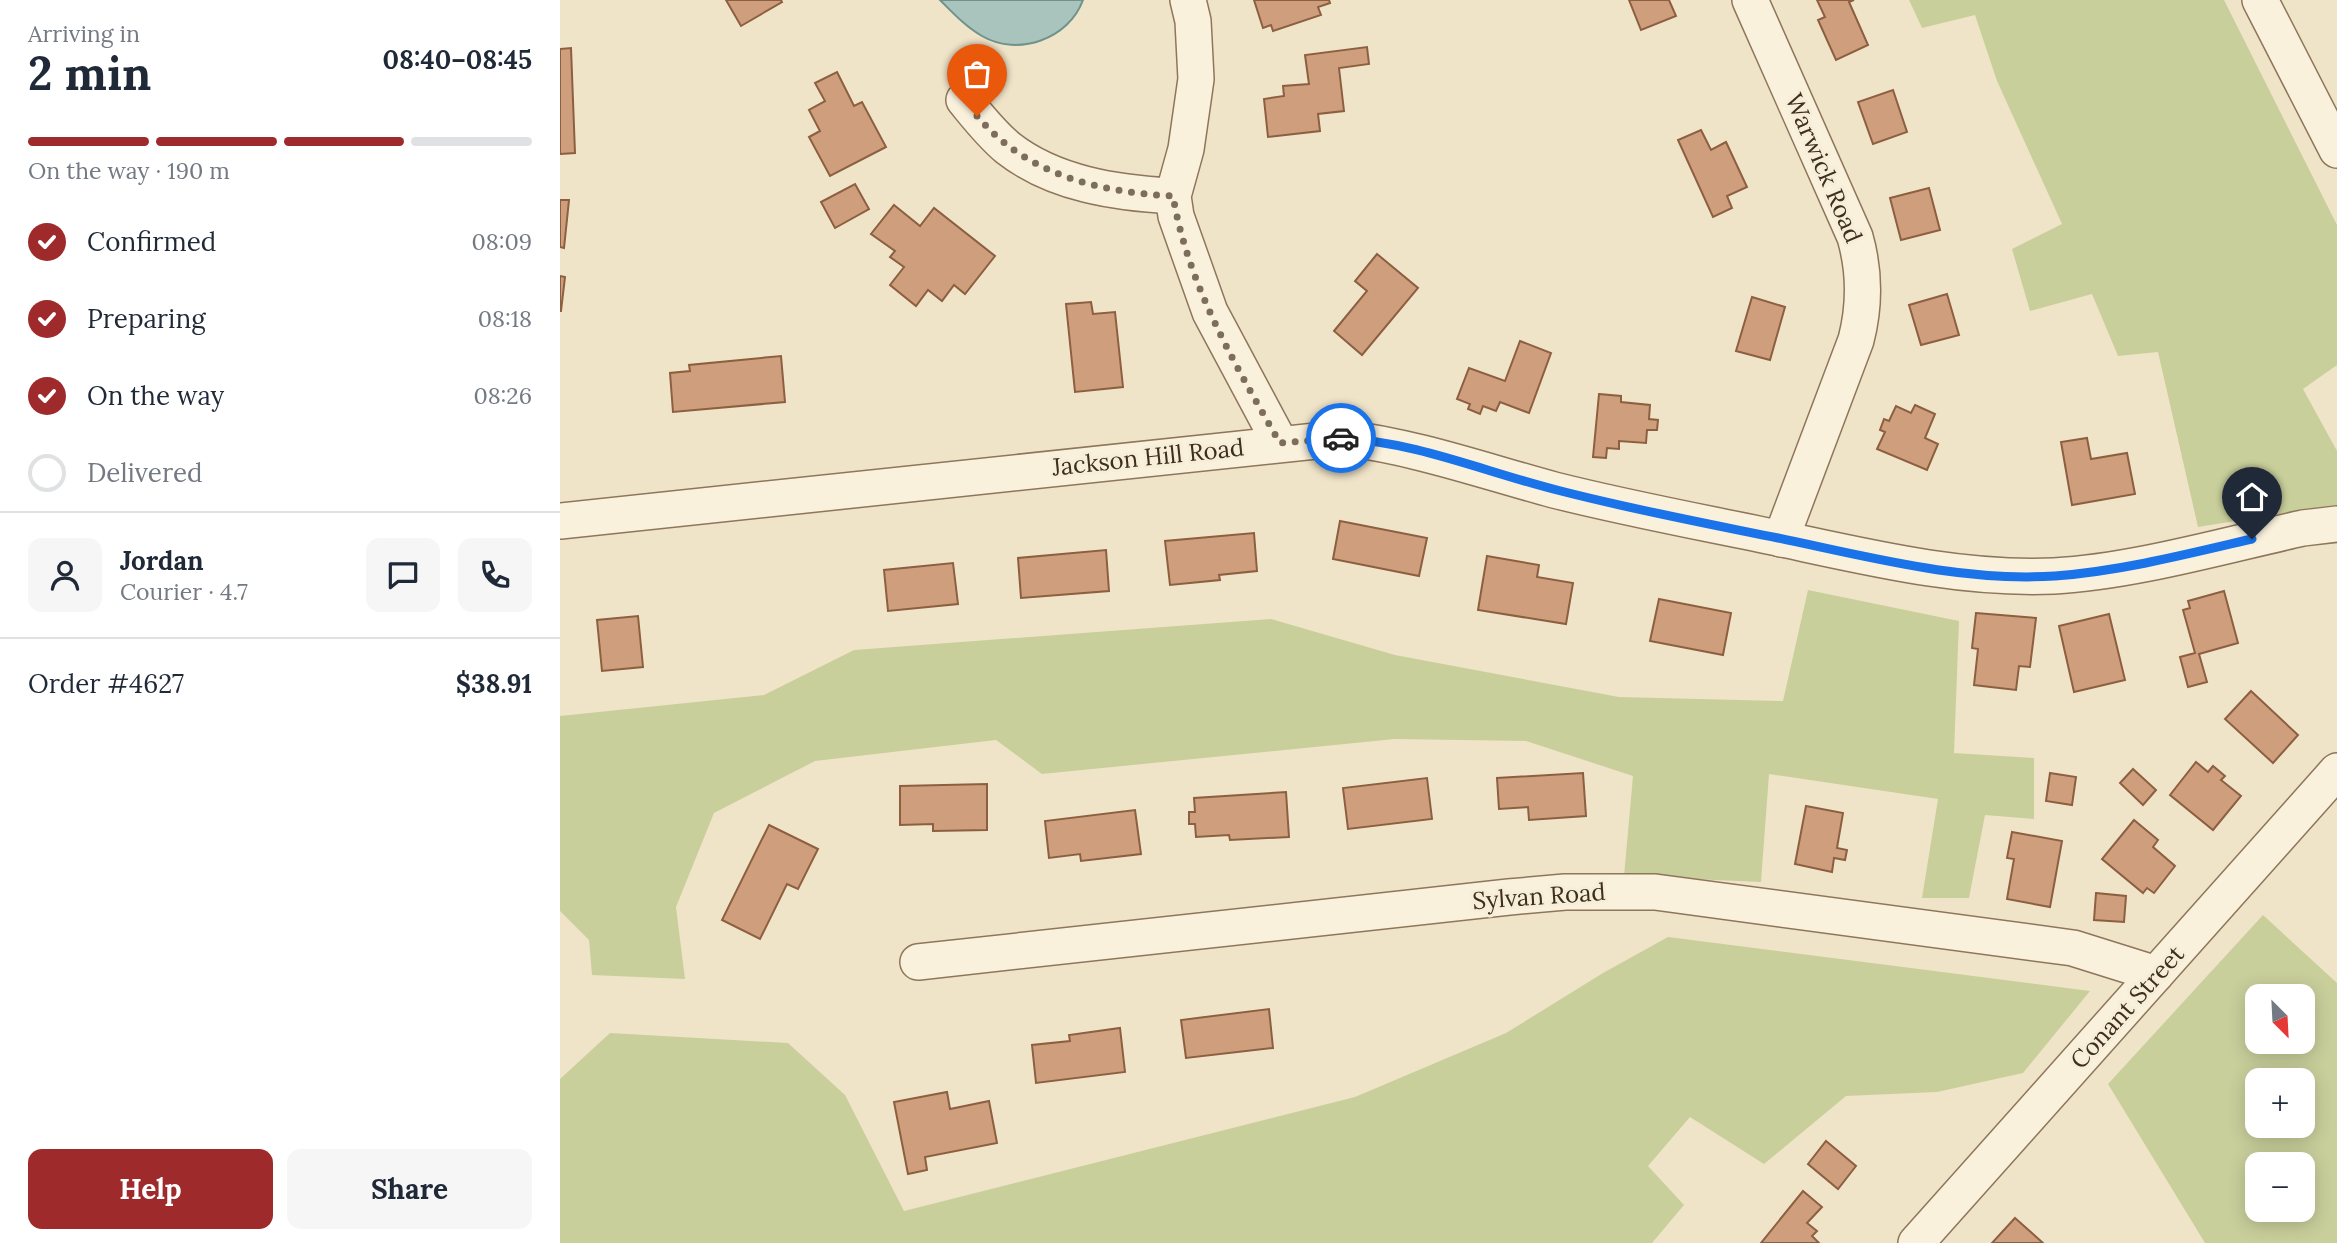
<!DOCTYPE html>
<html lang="en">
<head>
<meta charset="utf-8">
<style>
	:root { --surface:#fff; --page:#f6f6f7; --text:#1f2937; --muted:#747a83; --line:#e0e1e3; --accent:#9e2a2b }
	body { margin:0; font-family:Lora,serif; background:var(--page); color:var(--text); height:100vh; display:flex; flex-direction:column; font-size:26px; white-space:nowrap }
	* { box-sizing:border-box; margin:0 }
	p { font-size:23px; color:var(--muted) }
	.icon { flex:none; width:38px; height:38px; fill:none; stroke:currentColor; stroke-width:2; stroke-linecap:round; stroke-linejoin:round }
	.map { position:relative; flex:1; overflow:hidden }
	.sheet { display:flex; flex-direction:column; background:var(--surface); width:560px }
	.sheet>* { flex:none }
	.needle { width:46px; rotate:156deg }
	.buttons { position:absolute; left:1685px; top:984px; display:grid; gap:14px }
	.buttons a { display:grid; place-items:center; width:70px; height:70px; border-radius:14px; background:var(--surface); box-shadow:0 4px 18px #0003; font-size:35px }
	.pin { position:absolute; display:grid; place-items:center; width:60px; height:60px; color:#fff; margin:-72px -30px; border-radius:50% 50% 50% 0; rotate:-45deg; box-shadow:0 0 7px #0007 }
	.pin .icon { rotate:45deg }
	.courier { position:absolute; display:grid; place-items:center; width:70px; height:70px; margin:-35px; border:5px solid #1a73e8; border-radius:50%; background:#fff; color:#222; box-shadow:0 2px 9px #0007 }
	.summary em { font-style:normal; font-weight:700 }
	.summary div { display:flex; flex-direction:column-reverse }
	.summary { display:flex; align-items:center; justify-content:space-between; height:119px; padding:0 28px }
	h1 { font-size:46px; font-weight:700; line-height:52px }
	.bar { display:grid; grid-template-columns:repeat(4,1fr); gap:10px 7px; align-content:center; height:84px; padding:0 28px }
	.bar i { height:9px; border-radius:5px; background:var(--line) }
	.bar .active { background:var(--accent) }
	.bar p { grid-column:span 4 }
	.line { display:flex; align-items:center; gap:18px; padding:0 28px; border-top:2px solid var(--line) }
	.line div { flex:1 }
	.round { display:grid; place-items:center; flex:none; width:74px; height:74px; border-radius:14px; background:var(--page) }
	ol { padding:0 28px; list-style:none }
	li { display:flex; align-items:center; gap:21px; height:77px }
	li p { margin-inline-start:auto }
	li .icon { padding:7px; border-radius:50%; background:var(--accent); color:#fff; stroke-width:4 }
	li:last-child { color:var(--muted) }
	li i { width:38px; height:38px; border:4px solid var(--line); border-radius:50% }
	.cta { display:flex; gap:14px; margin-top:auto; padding:14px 28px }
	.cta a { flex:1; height:80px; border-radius:14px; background:var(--accent); color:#fff; font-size:28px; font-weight:700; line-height:80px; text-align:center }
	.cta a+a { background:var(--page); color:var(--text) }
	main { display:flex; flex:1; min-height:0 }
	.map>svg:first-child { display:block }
</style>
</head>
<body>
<main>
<section class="sheet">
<div class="summary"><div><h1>2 min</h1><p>Arriving in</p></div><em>08:40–08:45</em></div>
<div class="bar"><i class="active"></i><i class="active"></i><i class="active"></i><i></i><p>On the way · 190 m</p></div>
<ol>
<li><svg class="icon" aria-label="check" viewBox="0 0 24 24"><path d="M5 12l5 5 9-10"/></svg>Confirmed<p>08:09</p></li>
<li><svg class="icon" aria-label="check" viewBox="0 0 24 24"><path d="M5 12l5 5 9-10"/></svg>Preparing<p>08:18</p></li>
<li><svg class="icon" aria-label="check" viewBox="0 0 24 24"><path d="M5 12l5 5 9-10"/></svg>On the way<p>08:26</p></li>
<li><i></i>Delivered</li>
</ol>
<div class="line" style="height:126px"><a class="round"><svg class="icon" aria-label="person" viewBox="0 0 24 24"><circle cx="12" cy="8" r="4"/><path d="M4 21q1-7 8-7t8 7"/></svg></a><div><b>Jordan</b><p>Courier · 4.7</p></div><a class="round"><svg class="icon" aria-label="chat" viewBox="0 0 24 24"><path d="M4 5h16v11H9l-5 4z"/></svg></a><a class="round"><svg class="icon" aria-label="phone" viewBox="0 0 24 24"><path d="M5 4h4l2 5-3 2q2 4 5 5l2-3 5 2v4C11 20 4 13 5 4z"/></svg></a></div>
<div class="line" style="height:91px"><div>Order #4627</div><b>$38.91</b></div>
<div class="cta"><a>Help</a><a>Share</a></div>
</section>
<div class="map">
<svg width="1777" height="1243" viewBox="0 0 1777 1243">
	<rect width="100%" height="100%" fill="#f0e4c8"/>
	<g fill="#c9cf9b" fill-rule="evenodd">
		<polygon points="1349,0 1664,0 1777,225 1777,365 1743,389 1777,451 1777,509 1738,511 1638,527 1598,352 1558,356 1532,294 1470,311 1452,249 1502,224 1437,81 1415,15 1362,28"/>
		<polygon points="1248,590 1399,621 1394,753 1474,758 1474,819 1425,815 1409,898 1362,898 1378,799 1209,774 1201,882 1064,876 1073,776 966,741 835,739 482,774 436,740 255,761 154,813 116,907 125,979 32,975 29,940 0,911 0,716 204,695 294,650 711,619 835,655 1059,697 1223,701"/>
		<path d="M1703,915L1777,983V1243H1645L1548,1084ZM1698,996H1743V1041H1698ZM1698,1080H1743V1125H1698ZM1698,1164H1743V1209H1698Z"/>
		<polygon points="1108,937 1530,991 1463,1073 1377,1092 1286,1096 1204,1164 1130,1117 1088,1166 1124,1205 1092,1243 0,1243 0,1079 50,1033 228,1043 285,1095 344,1211 795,1097 946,1033 1043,973"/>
	</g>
	<path fill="#a9c4bc" stroke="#6f938a" stroke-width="2" d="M380,0H523C509,39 458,57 422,36C406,27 393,13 380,0Z"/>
	<g fill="#cf9f7d" stroke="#8d5f41" stroke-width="2">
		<polygon points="166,0 221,0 222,2 181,26"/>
		<polygon points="694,0 769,0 770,3 758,7 761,15 713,31 711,25 703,28"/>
		<polygon points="1069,0 1109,0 1116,16 1081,30"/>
		<polygon points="1257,0 1294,0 1289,2 1308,45 1276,60 1258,20 1265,17"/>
		<polygon points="807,47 809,64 779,68 784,111 758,114 760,131 708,137 704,99 724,96 723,86 749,84 745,55"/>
		<polygon points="11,48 15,153 0,154 0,49"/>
		<polygon points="277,72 294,106 302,102 326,147 270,176 249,137 260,131 249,110 265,101 255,83"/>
		<polygon points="1333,90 1347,132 1313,144 1298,102"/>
		<polygon points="1141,130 1151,150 1166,142 1187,187 1167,196 1172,208 1153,217 1118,140"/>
		<polygon points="295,184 309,209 275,228 261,202"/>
		<polygon points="1369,188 1380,230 1341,240 1330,198"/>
		<polygon points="0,200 9,200 4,248 0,247"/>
		<polygon points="334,205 360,226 374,208 435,256 405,294 394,285 382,301 368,290 356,306 330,285 344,267 330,257 335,251 311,234"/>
		<polygon points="817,254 858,288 802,355 774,331 807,291 795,281"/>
		<polygon points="0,276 5,277 1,311 0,311"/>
		<polygon points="1387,294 1399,335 1361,345 1349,305"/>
		<polygon points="1192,297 1225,307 1210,360 1176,351"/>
		<polygon points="531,302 533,314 555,312 563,387 515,392 506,304"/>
		<polygon points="960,341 991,353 969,413 940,402 936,411 923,406 920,414 908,409 910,404 897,399 909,368 945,381"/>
		<polygon points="221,356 225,402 113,412 110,373 130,371 129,365"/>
		<polygon points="1039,394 1061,396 1061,402 1090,405 1089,419 1098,420 1097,430 1087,430 1086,443 1059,441 1059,449 1047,448 1046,458 1033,457"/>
		<polygon points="1355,405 1375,414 1365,438 1378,444 1367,470 1317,449 1325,432 1320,430 1324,419 1329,421 1336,406 1351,413"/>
		<polygon points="1527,438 1531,459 1567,453 1575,494 1512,505 1501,442"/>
		<polygon points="780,521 867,538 859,576 773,559"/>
		<polygon points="694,533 697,571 659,575 660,580 610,585 605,541"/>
		<polygon points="546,550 549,591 461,598 458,558"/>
		<polygon points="927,556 979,565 977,577 1013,583 1006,624 918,610"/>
		<polygon points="393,563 398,604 328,611 324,570"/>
		<polygon points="1664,591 1678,643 1639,654 1647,682 1628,687 1620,657 1635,653 1623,610 1630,608 1628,601"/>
		<polygon points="1099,599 1171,613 1163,655 1090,641"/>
		<polygon points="1416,613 1476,618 1470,667 1459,666 1456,690 1414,685 1418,649 1412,648"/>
		<polygon points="1549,614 1565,680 1514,692 1499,626"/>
		<polygon points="78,616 83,667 42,671 37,620"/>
		<polygon points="1691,691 1738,735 1713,763 1665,719"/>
		<polygon points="1636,762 1648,772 1653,766 1665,776 1661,780 1681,796 1653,830 1610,795"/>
		<polygon points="1573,769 1596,790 1583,805 1560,783"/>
		<polygon points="1023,773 1026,816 969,820 968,807 939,809 937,778"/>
		<polygon points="1490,773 1516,777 1512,805 1486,801"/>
		<polygon points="867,778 872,819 788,829 783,788"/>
		<polygon points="427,784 427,830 373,831 373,824 340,825 340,786"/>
		<polygon points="726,792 729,837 670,840 669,835 636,837 635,824 629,824 629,812 635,812 634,798"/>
		<polygon points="1246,806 1283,813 1277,848 1287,850 1285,860 1274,858 1272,872 1235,864"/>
		<polygon points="575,810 581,854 521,861 520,854 489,858 485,821"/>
		<polygon points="1574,820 1598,840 1593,847 1615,866 1594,893 1587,888 1583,893 1542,859"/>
		<polygon points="209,825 258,849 238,889 227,884 200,939 162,920"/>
		<polygon points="1452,832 1502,841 1490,907 1447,899 1454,859 1447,858"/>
		<polygon points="1536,893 1566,896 1564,922 1534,920"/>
		<polygon points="709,1009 713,1048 626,1058 621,1020"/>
		<polygon points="560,1028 565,1072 476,1083 472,1045 510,1041 509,1035"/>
		<polygon points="387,1092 390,1109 429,1101 437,1143 365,1157 367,1170 348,1174 334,1102"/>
		<polygon points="1266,1141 1296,1166 1278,1189 1248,1164"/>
		<polygon points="1243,1191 1262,1207 1247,1223 1257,1231 1252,1236 1259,1243 1201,1243"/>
		<polygon points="1455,1218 1483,1243 1432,1243"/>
	</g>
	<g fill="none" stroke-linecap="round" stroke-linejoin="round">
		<defs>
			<g id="minor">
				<polyline points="628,0 633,21 636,79 626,149 613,196 616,216 650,312 720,443"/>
				<path d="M1190,0L1295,237C1305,272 1305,305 1296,340L1221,539"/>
				<polyline points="1700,0 1777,150"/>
				<path d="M404,100C418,117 431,134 448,148C494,184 556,193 613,196"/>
				<path d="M0,521L784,438C856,447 924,471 994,490C1069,509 1146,523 1222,539C1311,558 1402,580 1494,576C1572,572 1666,545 1743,528L1777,524"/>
				<polyline points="358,962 949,897 1005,892 1095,892 1513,948 1596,974"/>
				<polyline points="1356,1243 1777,771"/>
			</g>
		</defs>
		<use href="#minor" stroke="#8d765c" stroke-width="38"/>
		<use href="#minor" stroke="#faf1dc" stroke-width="35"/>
	</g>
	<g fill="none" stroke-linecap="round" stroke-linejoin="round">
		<path stroke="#7c6e5b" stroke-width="7" stroke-dasharray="0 12.6" d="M417,116C467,175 538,192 613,196C628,285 675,365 720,443L781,438"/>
		<path stroke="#1a73e8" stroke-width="9" d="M781,438C856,442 925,472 997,490C1070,509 1144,523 1218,538C1309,557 1402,582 1495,576C1561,571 1628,554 1692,539"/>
	</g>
	<g text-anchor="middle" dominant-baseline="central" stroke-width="6" stroke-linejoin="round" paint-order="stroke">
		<g font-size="24" fill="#3d2e20" stroke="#f7eed8">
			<text transform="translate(1264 168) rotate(67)">Warwick Road</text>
			<text transform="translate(588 457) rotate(-6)">Jackson Hill Road</text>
			<text transform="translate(979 896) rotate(-4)">Sylvan Road</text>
			<text transform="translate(1567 1007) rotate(-48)">Conant Street</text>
		</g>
	</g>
</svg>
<div class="buttons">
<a><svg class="needle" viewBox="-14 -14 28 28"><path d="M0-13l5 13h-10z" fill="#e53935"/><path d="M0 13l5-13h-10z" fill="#747a83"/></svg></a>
<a>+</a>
<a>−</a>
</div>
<div class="pin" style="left:417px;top:116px;background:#ea580c"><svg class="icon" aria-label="bag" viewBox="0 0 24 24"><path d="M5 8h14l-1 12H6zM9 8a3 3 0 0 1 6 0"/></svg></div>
<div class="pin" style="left:1692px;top:539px;background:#1f2937"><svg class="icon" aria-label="home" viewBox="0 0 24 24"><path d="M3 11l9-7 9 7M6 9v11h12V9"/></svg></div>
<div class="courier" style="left:781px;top:438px"><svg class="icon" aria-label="car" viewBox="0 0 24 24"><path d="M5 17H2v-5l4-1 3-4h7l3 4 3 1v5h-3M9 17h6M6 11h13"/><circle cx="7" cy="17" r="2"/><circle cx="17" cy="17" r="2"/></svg></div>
</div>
</main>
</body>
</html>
